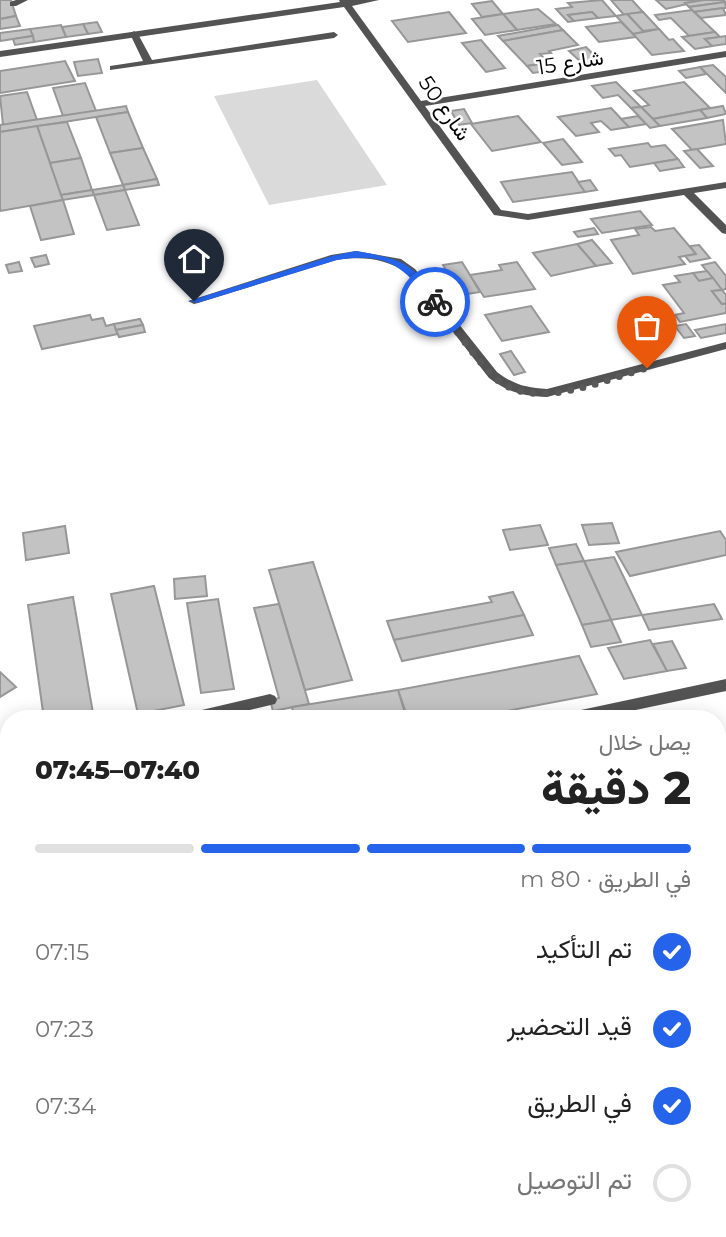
<!DOCTYPE html>
<html lang="ar">
<head>
<meta charset="utf-8">
<style>
	:root { --surface:#fff; --page:#f6f6f6; --text:#222; --muted:#767676; --line:#e0e0e0; --accent:#2563eb }
	body { margin:0; font-family:Montserrat,Vazirmatn,sans-serif; background:var(--page); color:var(--text); direction:rtl; height:100vh; display:flex; flex-direction:column; font-size:26px; white-space:nowrap }
	* { box-sizing:border-box; margin:0 }
	p { font-size:23px; color:var(--muted) }
	.icon { flex:none; width:38px; height:38px; fill:none; stroke:currentColor; stroke-width:2; stroke-linecap:round; stroke-linejoin:round }
	.map { position:relative; flex:1; overflow:hidden; direction:ltr }
	.details { position:absolute; left:0px; top:710px; width:726px; height:527px; display:flex; flex-direction:column; background:var(--surface); border-radius:28px 28px 0 0; box-shadow:0 4px 18px #0003; direction:rtl }
	.details>* { flex:none }
	.pin { position:absolute; display:grid; place-items:center; width:60px; height:60px; color:#fff; margin:-72px -30px; border-radius:50% 50% 50% 0; rotate:-45deg; box-shadow:0 0 7px #0007 }
	.pin .icon { rotate:45deg }
	.courier { position:absolute; display:grid; place-items:center; width:70px; height:70px; margin:-35px; border:5px solid #2563eb; border-radius:50%; background:#fff; color:#222; box-shadow:0 2px 9px #0007 }
	.overview em { font-style:normal; font-weight:800 }
	.overview div { display:flex; flex-direction:column-reverse }
	.overview { display:flex; align-items:center; justify-content:space-between; height:119px; padding:0 35px }
	h1 { font-size:46px; font-weight:800; line-height:52px }
	.bar { display:grid; grid-template-columns:repeat(4,1fr); gap:10px 7px; align-content:center; height:84px; padding:0 35px }
	.bar i { height:9px; border-radius:5px; background:var(--line) }
	.bar .active { background:var(--accent) }
	.bar p { grid-column:span 4 }
	ol { padding:0 35px; list-style:none }
	li { display:flex; align-items:center; gap:21px; height:77px }
	li p { margin-inline-start:auto }
	li .icon { padding:7px; border-radius:50%; background:var(--accent); color:#fff; stroke-width:4 }
	li:last-child { color:var(--muted) }
	li i { width:38px; height:38px; border:4px solid var(--line); border-radius:50% }
	.map>svg:first-child { display:block }
</style>
</head>
<body>
<div class="map">
<svg width="726" height="1237" viewBox="0 0 726 1237">
	<rect width="100%" height="100%" fill="#fff"/>
	<polygon fill="#dadada" points="317,80 387,185 269,205 214,96"/>
	<g fill="#c3c3c3" stroke="#979797" stroke-width="2">
		<polygon points="0,0 11,0 16,16 0,19"/>
		<polygon points="602,0 616,16 598,18 592,12 568,15 574,21 568,22 556,9 572,7 568,3"/>
		<polygon points="611,0 632,0 643,12 624,15"/>
		<polygon points="656,0 704,0 666,9"/>
		<polygon points="704,0 724,0 725,2 689,7 685,3"/>
		<polygon points="492,1 503,14 482,17 472,4"/>
		<polygon points="725,2 726,8 723,8 694,12 689,7"/>
		<polygon points="723,8 726,15 701,18 694,12"/>
		<polygon points="538,9 556,24 517,30 503,14"/>
		<polygon points="692,10 715,32 689,36 671,18 659,20 655,15"/>
		<polygon points="449,12 466,33 408,42 392,21"/>
		<polygon points="592,12 598,18 574,21 568,15"/>
		<polygon points="643,12 659,29 643,31 627,14"/>
		<polygon points="503,14 517,30 485,35 472,19"/>
		<polygon points="627,14 643,31 644,32 633,34 616,16"/>
		<polygon points="16,16 20,26 0,29 0,19"/>
		<polygon points="97,22 102,32 88,34 83,24"/>
		<polygon points="621,22 636,37 599,42 586,27"/>
		<polygon points="83,24 88,34 66,37 62,27"/>
		<polygon points="61,25 66,37 34,42 30,29"/>
		<polygon points="558,25 563,30 503,41 498,36"/>
		<polygon points="30,29 33,36 0,41 0,33"/>
		<polygon points="659,29 669,40 673,39 684,51 652,55 633,34"/>
		<polygon points="563,30 578,45 549,51 551,53 540,54 548,62 527,66 503,41"/>
		<polygon points="715,32 720,37 705,39 712,46 695,49 682,37"/>
		<polygon points="33,36 34,42 15,45 13,39"/>
		<polygon points="726,36 726,44 712,46 705,39"/>
		<polygon points="481,40 505,68 486,72 462,43"/>
		<polygon points="586,47 600,61 583,64 569,51"/>
		<polygon points="98,59 102,73 78,76 74,62"/>
		<polygon points="65,61 75,81 0,93 0,71"/>
		<polygon points="541,64 547,71 533,73 527,66"/>
		<polygon points="713,65 726,77 726,93 700,67"/>
		<polygon points="700,67 706,74 686,78 679,71"/>
		<polygon points="616,82 641,107 631,108 618,95 603,98 592,86"/>
		<polygon points="684,82 710,108 653,119 641,107 649,105 634,91"/>
		<polygon points="85,83 96,111 63,116 53,88"/>
		<polygon points="27,92 37,120 3,125 0,96"/>
		<polygon points="126,106 128,112 0,132 0,125"/>
		<polygon points="723,106 726,114 707,118 700,110"/>
		<polygon points="641,107 660,126 650,128 631,108"/>
		<polygon points="611,108 629,127 611,130 601,121 591,123 599,132 576,136 558,117"/>
		<polygon points="464,109 472,123 459,125 451,111"/>
		<polygon points="700,110 707,118 660,126 653,119"/>
		<polygon points="128,112 143,148 110,153 96,117"/>
		<polygon points="518,116 541,142 492,151 471,124"/>
		<polygon points="638,116 646,124 629,127 621,119"/>
		<polygon points="723,120 726,144 692,150 672,129"/>
		<polygon points="67,122 81,158 50,163 37,126"/>
		<polygon points="37,126 63,200 0,211 0,132"/>
		<polygon points="563,139 582,162 562,165 543,143"/>
		<polygon points="648,143 651,147 665,145 678,159 630,167 621,155 615,156 609,149"/>
		<polygon points="143,148 157,179 123,185 110,153"/>
		<polygon points="697,149 713,166 700,168 684,151"/>
		<polygon points="81,158 92,190 61,195 50,163"/>
		<polygon points="678,159 684,167 660,171 654,163"/>
		<polygon points="572,172 585,192 513,202 501,182"/>
		<polygon points="157,179 159,185 125,190 123,185"/>
		<polygon points="590,180 597,190 585,192 578,182"/>
		<polygon points="123,185 125,190 94,195 92,190"/>
		<polygon points="92,190 94,195 63,200 61,195"/>
		<polygon points="125,190 139,225 107,230 94,195"/>
		<polygon points="63,200 74,234 41,240 30,206"/>
		<polygon points="640,211 652,225 602,233 591,219"/>
		<polygon points="651,227 655,231 674,228 696,254 679,257 685,264 633,274 611,240 639,235 635,229"/>
		<polygon points="594,228 598,234 578,237 574,232"/>
		<polygon points="592,240 612,263 596,266 577,244"/>
		<polygon points="577,244 596,266 551,276 533,253"/>
		<polygon points="699,245 710,258 690,262 685,256 696,254 690,246"/>
		<polygon points="46,255 49,264 35,267 31,258"/>
		<polygon points="19,262 22,271 9,273 6,265"/>
		<polygon points="462,262 470,275 480,292 461,295 443,265"/>
		<polygon points="517,262 535,289 484,297 470,275 502,270 499,265"/>
		<polygon points="715,262 726,276 726,289 722,290 702,265"/>
		<polygon points="707,271 713,278 699,281 693,273"/>
		<polygon points="693,273 699,281 713,278 722,290 712,291 722,304 726,303 726,313 680,322 675,315 684,313 663,285 680,282 675,276"/>
		<polygon points="722,290 726,295 726,303 722,304 712,291"/>
		<polygon points="531,306 549,332 502,341 485,315"/>
		<polygon points="90,315 92,320 103,318 106,326 114,324 118,334 42,349 34,326"/>
		<polygon points="140,319 143,325 116,330 114,324"/>
		<polygon points="686,324 695,336 684,338 675,326"/>
		<polygon points="726,324 726,333 701,338 695,330"/>
		<polygon points="143,325 145,332 119,337 116,330"/>
		<polygon points="511,351 525,372 514,375 500,354"/>
		<polygon points="612,523 619,543 589,545 582,525"/>
		<polygon points="540,525 548,545 510,550 503,530"/>
		<polygon points="65,526 69,553 26,560 23,533"/>
		<polygon points="720,531 726,540 726,555 630,576 616,552"/>
		<polygon points="576,544 584,561 556,565 549,548"/>
		<polygon points="614,557 642,615 611,620 584,561"/>
		<polygon points="584,561 611,620 582,625 556,565"/>
		<polygon points="313,562 352,680 305,690 269,570"/>
		<polygon points="205,576 207,596 175,599 174,579"/>
		<polygon points="154,586 184,705 138,714 111,594"/>
		<polygon points="513,592 524,615 394,640 387,621 492,602 489,597"/>
		<polygon points="73,597 94,719 44,719 28,605"/>
		<polygon points="218,599 234,689 201,693 187,603"/>
		<polygon points="279,604 309,704 273,711 270,700 279,698 254,608"/>
		<polygon points="714,604 722,619 649,630 642,615"/>
		<polygon points="524,615 533,635 402,661 394,640"/>
		<polygon points="611,620 621,642 591,647 582,625"/>
		<polygon points="650,640 667,671 624,679 608,648"/>
		<polygon points="672,641 686,668 667,671 653,644"/>
		<polygon points="579,656 597,694 465,719 408,719 398,690"/>
		<polygon points="0,672 16,687 0,697"/>
		<polygon points="398,690 405,713 368,719 295,719 292,707"/>
		<polygon points="9,807 9,835 0,837 0,809"/>
		<polygon points="9,860 9,931 0,933 0,862"/>
		<polygon points="726,878 726,936 718,938 718,880"/>
		<polygon points="7,1036 9,1098 0,1100 0,1037"/>
		<polygon points="718,1047 726,1066 726,1217 718,1220"/>
		<polygon points="331,1228 380,1228 382,1237 333,1237"/>
		<polygon points="387,1228 422,1228 425,1237 390,1237"/>
		<polygon points="493,1228 543,1228 546,1237 496,1237"/>
	</g>
	<g fill="none" stroke-linecap="round" stroke-linejoin="round">
		<g fill="#535353" fill-rule="evenodd">
			<polygon points="16,0 28,0 16,6 10,6 10,2"/>
			<polygon points="134,31 138,34 152,60 334,32 338,35 334,38 110,70 110,66 143,61 130,34"/>
			<polygon points="726,679 726,691 593,719 560,719 562,715 567,713"/>
			<polygon points="270,694 275,696 277,700 275,704 212,719 182,719 184,715 189,713"/>
			<polygon points="9,763 9,777 0,780 0,767"/>
			<polygon points="726,811 726,823 718,825 718,813"/>
			<polygon points="9,982 9,998 0,999 0,983"/>
			<polygon points="9,1119 9,1137 0,1139 0,1121"/>
			<polygon points="449,1228 469,1228 471,1237 451,1237"/>
			<polygon points="618,1228 638,1228 641,1237 621,1237"/>
		</g>
		<g fill="#535353" fill-rule="evenodd">
			<polygon points="339,0 379,0 352,6 421,101 726,51 726,57 425,106 501,210 528,214 726,182 726,188 694,193 726,225 726,234 722,233 684,195 528,220 494,215 344,7 0,57 0,51 340,2"/>
			<path d="M356,251L401,259L415,269L497,372C514,385 527,388 547,389L726,342V349L547,397C524,396 507,392 489,378L407,273C386,258 361,256 336,260L198,303L194,304L188,301L331,255Z"/>
		</g>
	</g>
	<path fill="#2563eb" d="M356,251C405,260 410,261 440,302L432,304C403,266 388,252 337,260L197,303L189,301L332,256Z"/>
	<g fill="none" stroke-linecap="round" stroke-linejoin="round">
		<path stroke="#595959" stroke-width="7" stroke-dasharray="0 12.6" d="M435,302C454,326 471,353 492,375C531,415 602,380 647,368"/>
	</g>
	<g text-anchor="middle" dominant-baseline="central" stroke-width="5" stroke-linejoin="round" paint-order="stroke">
		<g font-size="21" fill="#000" stroke="#fff">
			<text transform="translate(570 62) rotate(-9)">شارع 15</text>
			<text transform="translate(445 108) rotate(55)">شارع 50</text>
		</g>
	</g>
</svg>
<div class="pin" style="left:647px;top:368px;background:#ea580c"><svg class="icon" aria-label="bag" viewBox="0 0 24 24"><path d="M5 8h14l-1 12H6zM9 8a3 3 0 0 1 6 0"/></svg></div>
<div class="pin" style="left:194px;top:301px;background:#1f2937"><svg class="icon" aria-label="home" viewBox="0 0 24 24"><path d="M3 11l9-7 9 7M6 9v11h12V9"/></svg></div>
<div class="courier" style="left:435px;top:302px"><svg class="icon" aria-label="bike" viewBox="0 0 24 24"><circle cx="6" cy="16" r="4"/><circle cx="18" cy="16" r="4"/><path d="M6 16l4-8h5l3 8M10 8l3 8H6M13 5h3"/></svg></div>
<section class="details">
<div class="overview"><div><h1>2 دقيقة</h1><p>يصل خلال</p></div><em>07:40–07:45</em></div>
<div class="bar"><i class="active"></i><i class="active"></i><i class="active"></i><i></i><p>في الطريق · 80 m</p></div>
<ol>
<li><svg class="icon" aria-label="check" viewBox="0 0 24 24"><path d="M5 12l5 5 9-10"/></svg>تم التأكيد<p>07:15</p></li>
<li><svg class="icon" aria-label="check" viewBox="0 0 24 24"><path d="M5 12l5 5 9-10"/></svg>قيد التحضير<p>07:23</p></li>
<li><svg class="icon" aria-label="check" viewBox="0 0 24 24"><path d="M5 12l5 5 9-10"/></svg>في الطريق<p>07:34</p></li>
<li><i></i>تم التوصيل</li>
</ol>
</section>
</div>
</body>
</html>
